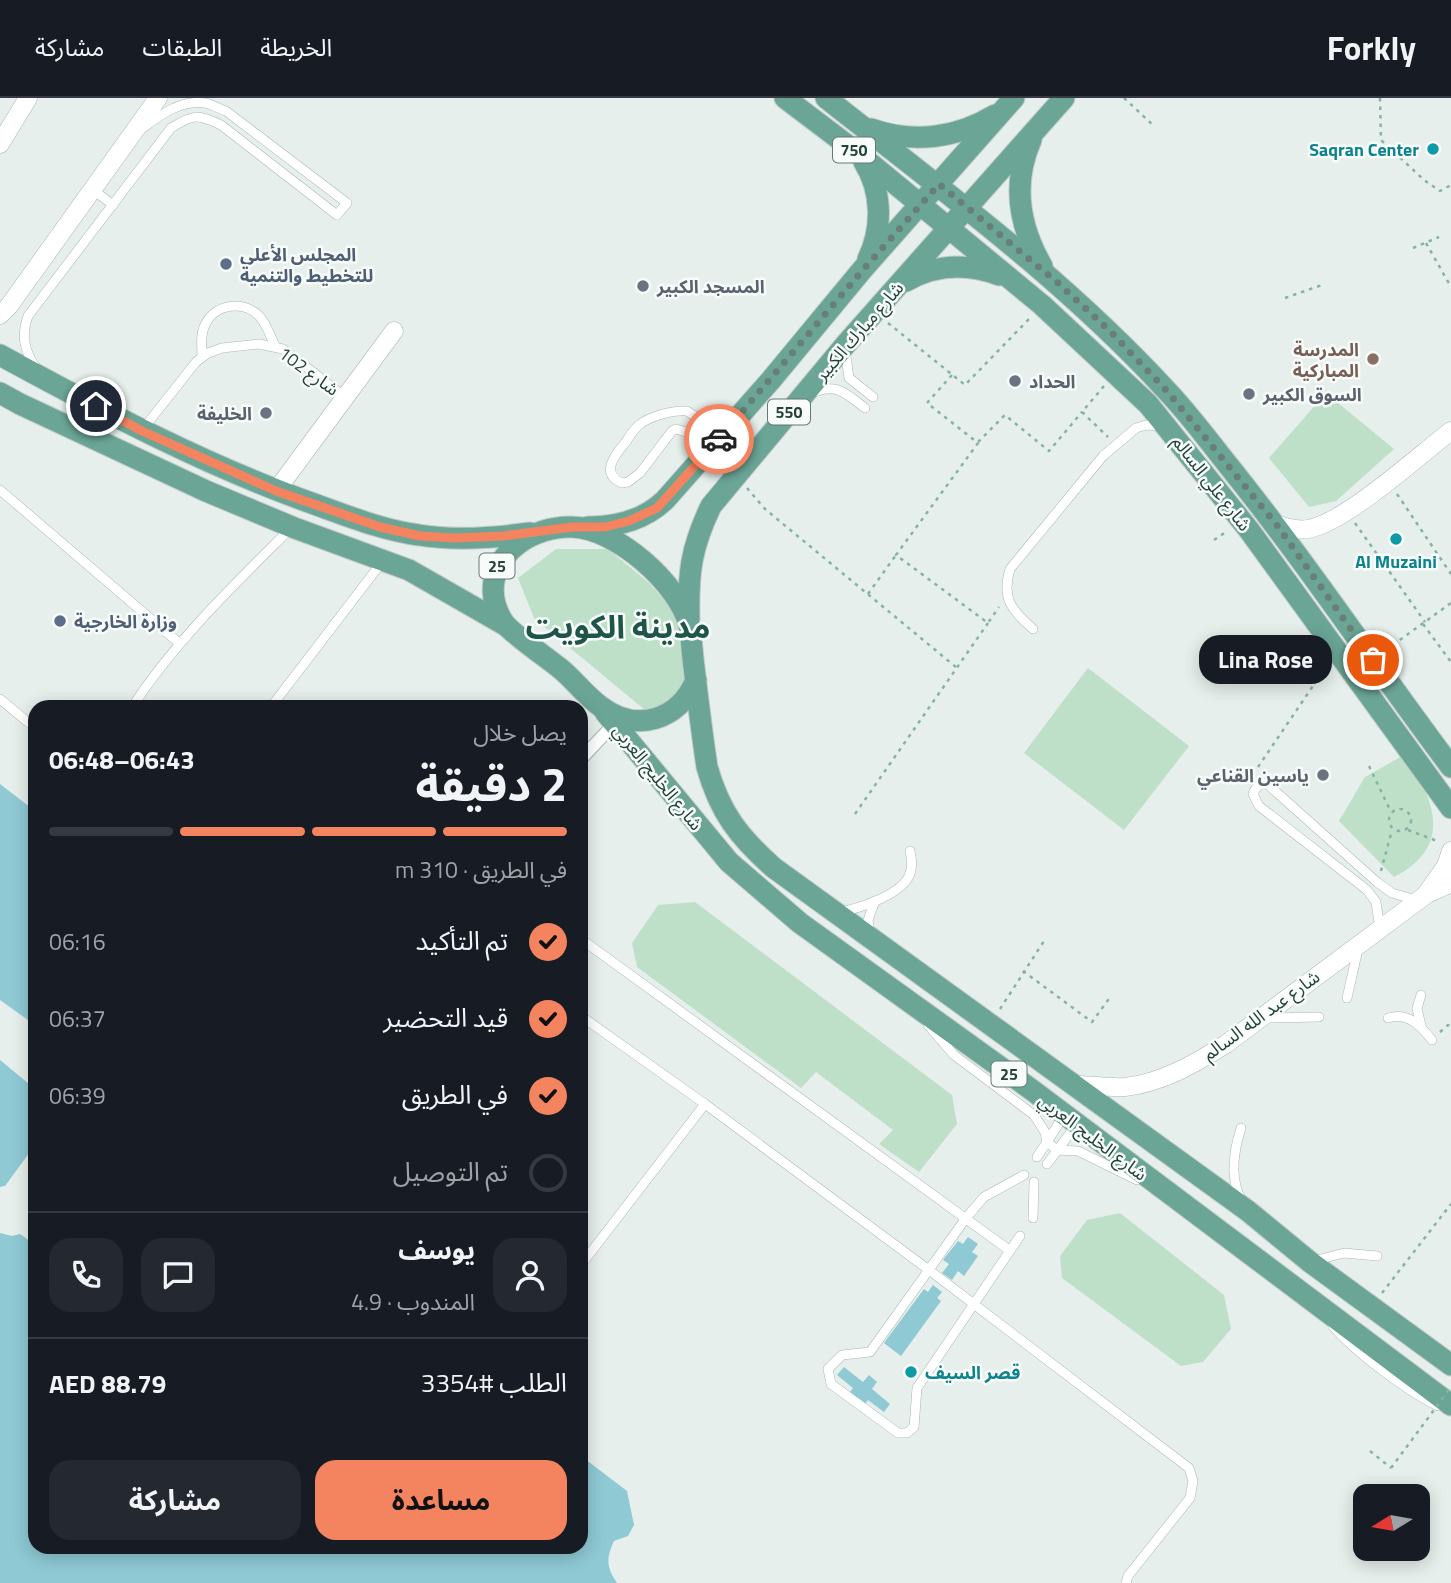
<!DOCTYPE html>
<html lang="ar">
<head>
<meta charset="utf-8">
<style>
	:root { --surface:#171b24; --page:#242831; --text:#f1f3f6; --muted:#9ea1a6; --line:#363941; --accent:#f4845f }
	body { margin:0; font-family:"Titillium Web","Noto Sans Arabic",sans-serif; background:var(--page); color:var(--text); direction:rtl; height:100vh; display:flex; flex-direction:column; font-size:26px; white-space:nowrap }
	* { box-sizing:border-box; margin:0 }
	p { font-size:23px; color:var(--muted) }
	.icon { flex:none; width:38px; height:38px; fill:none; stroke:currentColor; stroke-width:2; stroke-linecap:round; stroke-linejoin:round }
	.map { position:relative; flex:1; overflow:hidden; direction:ltr }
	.side { position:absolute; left:28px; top:602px; width:560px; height:854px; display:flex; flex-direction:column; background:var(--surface); border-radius:21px; box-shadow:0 4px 18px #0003; direction:rtl }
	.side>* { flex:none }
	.needle { width:46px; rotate:259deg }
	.fabs { position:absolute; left:1353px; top:1386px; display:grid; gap:14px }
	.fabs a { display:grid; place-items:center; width:77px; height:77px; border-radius:14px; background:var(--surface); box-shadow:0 4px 18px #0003; font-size:35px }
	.pin { position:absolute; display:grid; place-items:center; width:60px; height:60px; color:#fff; margin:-30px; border:4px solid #fff; border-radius:50%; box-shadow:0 2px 7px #0007 }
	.courier { position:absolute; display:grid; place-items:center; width:70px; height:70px; margin:-35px; border:5px solid #f4845f; border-radius:50%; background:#fff; color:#222; box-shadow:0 2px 9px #0007 }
	.bubble { position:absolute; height:49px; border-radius:21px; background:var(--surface); box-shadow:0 4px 18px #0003; font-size:23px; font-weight:700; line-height:49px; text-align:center; direction:rtl }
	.summary em { font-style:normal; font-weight:700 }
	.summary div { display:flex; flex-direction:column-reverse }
	.summary { display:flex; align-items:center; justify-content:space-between; height:119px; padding:0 21px }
	h1 { font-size:46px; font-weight:700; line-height:52px }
	.bar { display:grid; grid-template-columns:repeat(4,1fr); gap:10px 7px; align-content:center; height:84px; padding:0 21px }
	.bar i { height:9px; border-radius:5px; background:var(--line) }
	.bar .on { background:var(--accent) }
	.bar p { grid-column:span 4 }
	.line { display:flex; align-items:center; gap:18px; padding:0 21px; border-top:2px solid var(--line) }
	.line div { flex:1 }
	.round { display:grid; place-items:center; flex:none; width:74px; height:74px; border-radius:21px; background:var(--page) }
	ol { padding:0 21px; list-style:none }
	li { display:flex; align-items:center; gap:21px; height:77px }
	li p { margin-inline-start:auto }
	li .icon { padding:7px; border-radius:50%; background:var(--accent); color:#111; stroke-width:4 }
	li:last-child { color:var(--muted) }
	li i { width:38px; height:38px; border:4px solid var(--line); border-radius:50% }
	.action { display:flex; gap:14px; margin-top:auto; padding:14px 21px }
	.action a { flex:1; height:80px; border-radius:21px; background:var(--accent); color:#111; font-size:28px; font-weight:700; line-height:80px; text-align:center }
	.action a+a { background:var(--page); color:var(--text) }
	header { display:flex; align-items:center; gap:42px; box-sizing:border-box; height:98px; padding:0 35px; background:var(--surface); border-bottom:2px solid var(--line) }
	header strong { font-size:33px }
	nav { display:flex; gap:38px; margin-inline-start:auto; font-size:24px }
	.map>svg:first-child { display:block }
</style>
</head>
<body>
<header>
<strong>Forkly</strong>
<nav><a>الخريطة</a><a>الطبقات</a><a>مشاركة</a></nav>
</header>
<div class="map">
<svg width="1451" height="1485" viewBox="0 0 1451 1485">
	<rect width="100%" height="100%" fill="#e6efeb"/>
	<g fill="#bfe0c8">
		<polygon points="1326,295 1394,351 1336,403 1309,409 1269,360"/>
		<polygon points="556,451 608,451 649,485 687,526 694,581 651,617 534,520 518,480"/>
		<polygon points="1088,570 1189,648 1124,732 1024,655"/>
		<path d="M1404,657C1438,706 1451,749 1394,779L1339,723L1365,679Z"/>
		<polygon points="695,804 952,997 957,1026 919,1074 879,1046 893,1032 816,974 801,990 637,869 632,845 658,807"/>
		<polygon points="1120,1115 1224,1197 1231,1231 1203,1264 1181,1268 1062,1180 1060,1158 1087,1122"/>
	</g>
	<g fill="#8ec9d4">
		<polygon points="0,686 35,713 35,927 0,902"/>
		<polygon points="0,962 35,991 35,1047 5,1088 0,1089"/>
		<path d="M0,1135L12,1138L20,1136L35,1147V1449H581V1358L627,1393L634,1427L628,1438L614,1443C606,1460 606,1469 617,1485H0Z"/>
		<polygon points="968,1139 978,1146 972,1154 978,1158 964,1178 958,1173 952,1182 942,1175 949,1166 943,1162 958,1143 963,1146"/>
		<polygon points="933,1187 942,1194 937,1200 941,1203 901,1258 884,1245 924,1191 928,1194"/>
		<polygon points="844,1269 863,1284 869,1277 877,1284 872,1291 890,1306 884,1314 868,1302 865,1306 850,1294 853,1290 837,1277"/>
	</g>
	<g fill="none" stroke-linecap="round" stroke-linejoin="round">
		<defs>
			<g id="service">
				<polyline points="92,91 113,107"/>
				<polyline points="845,251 849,280 873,299"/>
				<path d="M202,259C202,249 200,236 205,227C215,205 245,202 260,219C267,227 271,239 275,248"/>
				<path d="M36,270C24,252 21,238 28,218L171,30C193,16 198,16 221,27L337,117L347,105L226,13C219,11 212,6 205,5C182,1 160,17 143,30"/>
				<path d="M812,295C837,284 846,296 865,310"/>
				<polyline points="143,331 196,264 208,255 222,250 259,246 283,251 345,299"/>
				<path d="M710,350L689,335L676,331L672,333L640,375L628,384L622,385C600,376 614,358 625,345C629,339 633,332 639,327C650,318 673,312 687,313L723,337"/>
				<polyline points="0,392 179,545"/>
				<path d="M1033,531C1012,512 1001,501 1010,471L1103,358L1136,330L1146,327L1160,328"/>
				<polyline points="0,601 35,630"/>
				<path d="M132,609C177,541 234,487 291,430"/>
				<polyline points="271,609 382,464"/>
				<path d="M839,814C858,811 897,798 908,780C913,771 912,763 910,753"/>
				<path d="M1380,831L1376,804L1367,792L1259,708L1253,696C1255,689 1259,686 1266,685L1378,785L1392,795L1416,802"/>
				<polyline points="870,835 868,822 875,803"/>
				<polyline points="581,841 1009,1152"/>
				<polyline points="1421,897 1417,910 1421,928"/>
				<polyline points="1347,900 1358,851"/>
				<polyline points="581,918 705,1006"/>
				<polyline points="1265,920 1319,919"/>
				<path d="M1388,920C1408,914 1420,927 1432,942"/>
				<polyline points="928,927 954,957 1034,1017 1045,1034 1047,1044 1037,1059"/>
				<polyline points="1064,1017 1047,1044 1057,1052 1078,1053 1137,1082"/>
				<path d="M1241,1030C1234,1052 1229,1081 1242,1103"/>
				<polyline points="1047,1066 1077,1026"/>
				<polyline points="1033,1120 1034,1084"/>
				<polyline points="1020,1138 917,1290 914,1329 907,1335 898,1335 831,1286 828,1271 842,1257 870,1254 966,1120 984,1099 1024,1077"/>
				<polyline points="1313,1163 1344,1155 1377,1158"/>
				<polyline points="581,1167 705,1006 929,1172 1189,1370 1193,1383 1190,1400 1128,1478 1126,1485"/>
				<path d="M1333,1228C1355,1254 1407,1293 1438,1308"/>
			</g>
			<polyline id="pedestrian" points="581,661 614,626"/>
			<g id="minor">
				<polyline points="0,46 28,0"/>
				<polyline points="0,217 9,208 158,0"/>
				<polyline points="276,393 394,233"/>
				<path d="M1276,426C1286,429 1296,433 1308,431C1345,425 1418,358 1451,333"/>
				<polyline points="1427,795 1446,768 1451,753"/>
				<path d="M1076,987C1092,987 1109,990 1125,989C1162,985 1196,965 1226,946L1427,796L1451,785"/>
			</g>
			<g id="primary">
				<polyline points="785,0 859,56 1042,207 1148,306 1249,432 1451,710"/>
				<path d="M826,0C945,94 1064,181 1167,293C1189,316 1208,342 1228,367C1306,464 1376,569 1451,669"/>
				<path d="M871,31C914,46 957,40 995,17"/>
				<path d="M1031,42C1012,85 1019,128 1042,168"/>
				<path d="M864,64C882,93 883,130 868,161"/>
				<path d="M906,183C936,166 967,165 999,177"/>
				<path d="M0,257C103,313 206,368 317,407C350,419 383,432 419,437C455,443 494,440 530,435"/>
				<polyline points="0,295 20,306 206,393 292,429 409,472 505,527"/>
				<path d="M588,429C617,429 644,422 665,402L771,282L862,172L1014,0"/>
				<path d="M689,521C688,474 691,450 711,408L846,246L1064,0"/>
				<path d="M696,582C679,622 636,636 600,608C586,598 575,583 562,572C549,561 512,536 504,525C485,497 492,465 518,446C532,435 554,428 572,429C616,430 679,486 689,527C692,541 692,556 694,569C698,603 702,636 707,669C720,715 739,739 774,770L1248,1113L1310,1164L1451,1267"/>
				<polyline points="605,614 729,764 800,825 1032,992 1451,1307"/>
			</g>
		</defs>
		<use href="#service" stroke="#a8b8b2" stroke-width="10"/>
		<use href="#pedestrian" stroke="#a8b8b2" stroke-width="14"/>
		<use href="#minor" stroke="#a8b8b2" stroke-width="19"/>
		<use href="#primary" stroke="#c2cac8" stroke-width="23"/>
		<g stroke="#86b3a5" stroke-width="2.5" stroke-dasharray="3.5 5" stroke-linecap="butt">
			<polyline points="1124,0 1155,29"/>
			<polyline points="1380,0 1381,42 1424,82 1440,93 1451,87"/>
			<polyline points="1426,145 1451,189"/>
			<polyline points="1413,150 1439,139"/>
			<polyline points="1285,200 1322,187"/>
			<polyline points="888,225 965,287 1030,220"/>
			<polyline points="952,277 927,305 978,345 896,457 988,525 999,509"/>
			<polyline points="1104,288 1082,314 1108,339"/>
			<polyline points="978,344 1005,317 1049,353 1082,314"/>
			<polyline points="747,390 765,411 957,570"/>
			<polyline points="1397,396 1451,476"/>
			<polyline points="1355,425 1425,524"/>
			<polyline points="1214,442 1226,434"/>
			<polyline points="868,496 896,457"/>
			<polyline points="1423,526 1451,564"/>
			<polyline points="1386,552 1451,505"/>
			<polyline points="1369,668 1391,714"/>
			<polyline points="1258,669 1315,585"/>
			<circle cx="1400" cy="722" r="11"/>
			<polyline points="855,716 988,525"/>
			<polyline points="1408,732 1437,743"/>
			<polyline points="1381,773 1392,732"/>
			<polyline points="1023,873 1092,924 1111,898"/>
			<polyline points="1000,911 1044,843"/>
			<polyline points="1440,934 1448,927 1451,929"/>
			<polyline points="1382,1195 1451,1106"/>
			<polyline points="1370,1353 1391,1370"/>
		</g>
		<use href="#service" stroke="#fff" stroke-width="9"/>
		<use href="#pedestrian" stroke="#fff" stroke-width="12"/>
		<use href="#minor" stroke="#fff" stroke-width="18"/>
		<use href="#primary" stroke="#6aa596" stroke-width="21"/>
		<polyline stroke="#86b3a5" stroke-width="2.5" stroke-dasharray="3.5 5" stroke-linecap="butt" points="1391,1370 1451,1289"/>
	</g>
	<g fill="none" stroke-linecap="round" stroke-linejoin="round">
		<polyline stroke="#687f78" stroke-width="7" stroke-dasharray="0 12.6" points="719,341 862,173 939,86 1058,185 1110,233 1167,293 1276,426 1373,562"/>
		<polyline stroke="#f4845f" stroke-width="9" points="96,308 142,333 276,393 380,429 420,438 454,440 503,438 572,429 605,429 629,423 657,410 719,341"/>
	</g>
	<g fill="#0f9aa8" stroke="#f7fbf9" stroke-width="2.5">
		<circle cx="1433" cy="51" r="7"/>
		<circle cx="1396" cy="441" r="7"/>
		<circle cx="911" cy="1274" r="7"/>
	</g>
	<g fill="#5c6f8a" stroke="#f7fbf9" stroke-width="2.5">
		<circle cx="226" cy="166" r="7"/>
		<circle cx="60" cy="523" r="7"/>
	</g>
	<g fill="#6b7280" stroke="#f7fbf9" stroke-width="2.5">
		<circle cx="643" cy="188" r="7"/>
		<circle cx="1015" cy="283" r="7"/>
		<circle cx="1249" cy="296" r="7"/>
		<circle cx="266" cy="315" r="7"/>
		<circle cx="1323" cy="677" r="7"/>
	</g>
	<circle fill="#8d6e63" stroke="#f7fbf9" stroke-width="2.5" cx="1373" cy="261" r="7"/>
	<g text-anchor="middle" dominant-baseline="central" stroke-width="5" stroke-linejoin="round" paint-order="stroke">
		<g fill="#f7fbf9" stroke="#637a73" stroke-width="2">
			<rect x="833" y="39.5" width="42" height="25" rx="5"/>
			<rect x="768" y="301.5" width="42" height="25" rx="5"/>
			<rect x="479.5" y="455.5" width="35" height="25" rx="5"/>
			<rect x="991.5" y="963.5" width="35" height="25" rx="5"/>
		</g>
		<g font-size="16" font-weight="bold" fill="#24423a">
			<text x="854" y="52">750</text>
			<text x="789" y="314">550</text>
			<text x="497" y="468">25</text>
			<text x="1009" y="976">25</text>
		</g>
		<g font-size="18" font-weight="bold" fill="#0d838f" stroke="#f7fbf9" text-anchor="end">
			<text x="1419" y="51">Saqran Center</text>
			<text x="1396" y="463" text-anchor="middle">Al Muzaini</text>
			<text x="925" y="1274" text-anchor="start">قصر السيف</text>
		</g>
		<g font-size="18" font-weight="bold" fill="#4e5e75" stroke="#f7fbf9" text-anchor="start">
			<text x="240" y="156">المجلس الأعلى<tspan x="240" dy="21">للتخطيط والتنمية</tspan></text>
			<text x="74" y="523">وزارة الخارجية</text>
		</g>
		<g font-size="18" font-weight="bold" fill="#5b616d" stroke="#f7fbf9" text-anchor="start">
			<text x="657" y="188">المسجد الكبير</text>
			<text x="1029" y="283">الحداد</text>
			<text x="1263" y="296">السوق الكبير</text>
			<text x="252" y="315" text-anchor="end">الخليفة</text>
			<text x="1309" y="677" text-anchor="end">ياسين القناعي</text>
		</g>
		<g font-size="18" fill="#24423a" stroke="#f7fbf9">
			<text transform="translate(859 233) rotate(-49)">شارع مبارك الكبير</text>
			<text transform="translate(309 273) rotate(36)">شارع 102</text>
			<text transform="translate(1212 385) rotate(52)">شارع علي السالم</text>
			<text transform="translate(658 679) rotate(51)">شارع الخليج العربي</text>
			<text transform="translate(1261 917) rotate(-36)">شارع عبد الله السالم</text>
			<text transform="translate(1093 1039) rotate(37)">شارع الخليج العربي</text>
		</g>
		<g font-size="18" font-weight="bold" fill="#785e54" stroke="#f7fbf9" text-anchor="end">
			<text x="1359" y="251">المدرسة<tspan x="1359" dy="21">المباركية</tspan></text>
		</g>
		<g font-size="32" font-weight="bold" fill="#1f5548" stroke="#f7fbf9">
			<text x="618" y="528">مدينة الكويت</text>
		</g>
	</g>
</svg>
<div class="fabs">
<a><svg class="needle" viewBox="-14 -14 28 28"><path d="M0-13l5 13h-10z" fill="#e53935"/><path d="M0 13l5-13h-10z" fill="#9ea1a6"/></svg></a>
</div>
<div class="pin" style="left:1373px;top:562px;background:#ea580c"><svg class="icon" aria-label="bag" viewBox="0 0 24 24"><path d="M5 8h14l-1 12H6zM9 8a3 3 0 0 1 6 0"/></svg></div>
<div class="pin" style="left:96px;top:308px;background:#1f2937"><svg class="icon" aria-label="home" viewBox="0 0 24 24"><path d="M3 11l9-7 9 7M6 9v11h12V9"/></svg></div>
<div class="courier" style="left:719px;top:341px"><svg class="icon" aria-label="car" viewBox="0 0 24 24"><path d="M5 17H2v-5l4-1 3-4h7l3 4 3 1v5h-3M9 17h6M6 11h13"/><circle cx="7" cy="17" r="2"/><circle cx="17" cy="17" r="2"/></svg></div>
<div class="bubble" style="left:1199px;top:537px;width:133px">Lina Rose</div>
<section class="side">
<div class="summary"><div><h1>2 دقيقة</h1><p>يصل خلال</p></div><em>06:43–06:48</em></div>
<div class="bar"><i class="on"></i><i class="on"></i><i class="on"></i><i></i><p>في الطريق · 310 m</p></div>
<ol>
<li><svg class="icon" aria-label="check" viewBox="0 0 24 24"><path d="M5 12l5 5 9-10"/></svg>تم التأكيد<p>06:16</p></li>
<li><svg class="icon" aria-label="check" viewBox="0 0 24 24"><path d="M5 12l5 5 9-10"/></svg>قيد التحضير<p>06:37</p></li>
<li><svg class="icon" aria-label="check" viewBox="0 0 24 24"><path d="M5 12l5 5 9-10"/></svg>في الطريق<p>06:39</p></li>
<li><i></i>تم التوصيل</li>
</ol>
<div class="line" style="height:126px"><a class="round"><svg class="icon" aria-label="person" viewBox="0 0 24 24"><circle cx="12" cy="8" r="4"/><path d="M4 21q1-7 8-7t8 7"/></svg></a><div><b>يوسف</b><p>المندوب · 4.9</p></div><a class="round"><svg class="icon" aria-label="chat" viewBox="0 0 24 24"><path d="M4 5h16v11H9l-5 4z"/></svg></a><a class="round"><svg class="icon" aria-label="phone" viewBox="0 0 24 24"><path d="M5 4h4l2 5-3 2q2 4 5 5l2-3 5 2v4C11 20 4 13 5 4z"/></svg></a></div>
<div class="line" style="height:91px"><div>الطلب #3354</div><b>AED 88.79</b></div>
<div class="action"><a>مساعدة</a><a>مشاركة</a></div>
</section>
</div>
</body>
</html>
